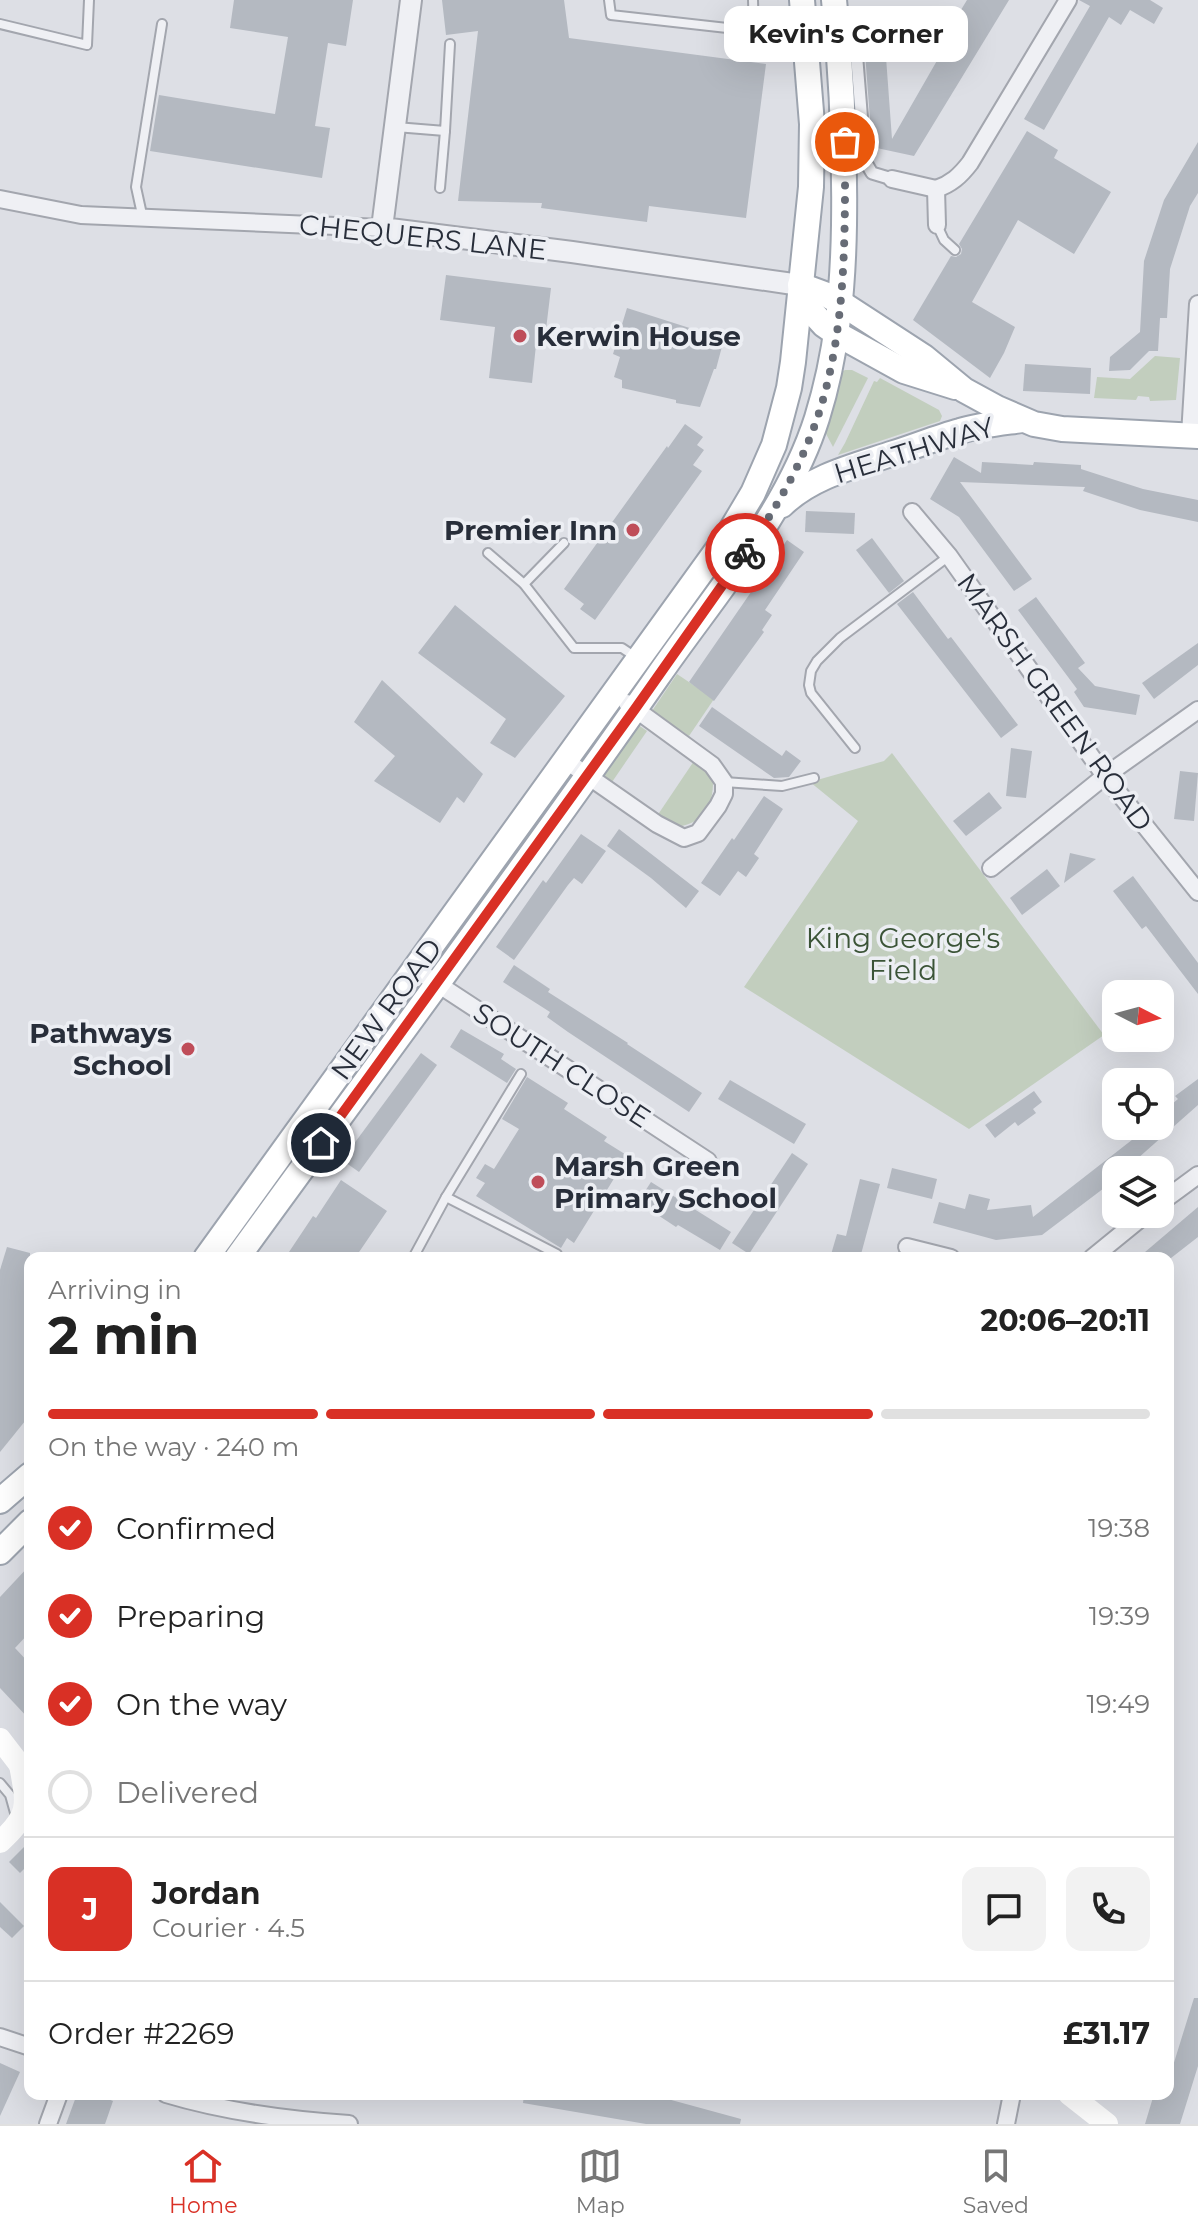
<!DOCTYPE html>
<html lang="en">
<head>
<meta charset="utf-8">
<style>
	:root { --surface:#fff; --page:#f2f2f2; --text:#222; --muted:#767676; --line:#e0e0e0; --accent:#d93025 }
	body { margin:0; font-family:Montserrat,sans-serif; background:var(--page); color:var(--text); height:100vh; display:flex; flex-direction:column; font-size:30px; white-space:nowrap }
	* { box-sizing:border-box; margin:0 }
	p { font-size:26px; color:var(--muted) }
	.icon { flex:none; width:44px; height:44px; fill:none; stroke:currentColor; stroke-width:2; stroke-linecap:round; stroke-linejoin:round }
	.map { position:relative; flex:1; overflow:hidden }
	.sheet { position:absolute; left:24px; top:1252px; width:1150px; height:848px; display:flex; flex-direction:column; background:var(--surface); border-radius:16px; box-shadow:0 8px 32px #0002 }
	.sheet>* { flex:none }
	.needle { width:52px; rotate:96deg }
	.buttons { position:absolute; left:1102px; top:980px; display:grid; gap:16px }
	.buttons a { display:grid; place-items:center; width:72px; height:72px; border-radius:16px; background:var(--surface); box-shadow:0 8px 32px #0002; font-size:40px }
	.pin { position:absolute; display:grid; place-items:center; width:68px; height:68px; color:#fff; margin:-34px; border:4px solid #fff; border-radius:50%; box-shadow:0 2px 8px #0007 }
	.courier { position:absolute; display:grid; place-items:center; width:80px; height:80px; margin:-40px; border:6px solid #d93025; border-radius:50%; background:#fff; color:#222; box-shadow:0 2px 10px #0007 }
	.bubble { position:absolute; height:56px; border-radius:16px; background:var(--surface); box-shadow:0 8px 32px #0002; font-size:26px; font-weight:700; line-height:56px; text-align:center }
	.head em { font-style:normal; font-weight:700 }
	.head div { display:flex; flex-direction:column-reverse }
	.head { display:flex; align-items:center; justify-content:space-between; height:136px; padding:0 24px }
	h1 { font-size:52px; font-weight:700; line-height:60px }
	.bar { display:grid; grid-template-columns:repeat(4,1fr); gap:12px 8px; align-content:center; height:96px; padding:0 24px }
	.bar i { height:10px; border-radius:6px; background:var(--line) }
	.bar .current { background:var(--accent) }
	.bar p { grid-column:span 4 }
	.line { display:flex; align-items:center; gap:20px; padding:0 24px; border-top:2px solid var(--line) }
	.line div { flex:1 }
	.round { display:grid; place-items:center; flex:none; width:84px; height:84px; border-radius:16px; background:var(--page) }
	ol { padding:0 24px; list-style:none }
	li { display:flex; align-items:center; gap:24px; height:88px }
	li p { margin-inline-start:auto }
	li .icon { padding:8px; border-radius:50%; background:var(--accent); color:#fff; stroke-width:4 }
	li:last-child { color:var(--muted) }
	li i { width:44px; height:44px; border:4px solid var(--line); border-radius:50% }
	.dock { display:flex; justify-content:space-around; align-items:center; height:112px; border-top:2px solid var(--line); background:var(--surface); font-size:22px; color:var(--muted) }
	.dock a { display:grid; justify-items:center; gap:4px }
	.dock .current { color:var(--accent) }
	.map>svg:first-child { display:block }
</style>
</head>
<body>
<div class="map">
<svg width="1198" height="2124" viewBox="0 0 1198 2124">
	<rect width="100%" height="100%" fill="#dddfe5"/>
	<g fill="#c2cebe">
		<polygon points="1155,356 1180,358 1176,400 1150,401 1149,397 1138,396 1136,400 1094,398 1097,377 1130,379"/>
		<polygon points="845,370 852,370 868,378 833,447 823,428 840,373"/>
		<polygon points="880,378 939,410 942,416 940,421 838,455 845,443 874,381 877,382"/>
		<polygon points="677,674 714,699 689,736 652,711"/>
		<polygon points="631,720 647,731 612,782 596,771"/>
		<polygon points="892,753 1104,1035 969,1129 744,987 858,821 810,782 884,761"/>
		<path d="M694,761L713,776C714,804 706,822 677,827L657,816Z"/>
	</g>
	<g fill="#b4b9c1">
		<polygon points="234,0 353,0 346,46 328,43 315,126 330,128 322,178 150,151 159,95 275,114 288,37 230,28"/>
		<polygon points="442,0 564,0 569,38 766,64 746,218 649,206 647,222 541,208 542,203 458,201 478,31 446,35"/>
		<polygon points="967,0 1009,0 914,156 872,147 863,25 878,24 878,31 884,30 892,139 954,31 950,28"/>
		<polygon points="1079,0 1150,0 1163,8 1154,24 1130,10 1121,25 1109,17 1044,130 1024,119 1090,6"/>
		<polygon points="1027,131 1058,150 1054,158 1111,192 1074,254 1018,220 972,302 1015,327 1004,353 990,378 913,320 951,256 956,257 961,254 962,249 959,244"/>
		<polygon points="1198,142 1198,193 1190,206 1170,269 1167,318 1160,318 1158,351 1149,351 1130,370 1109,371 1110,357 1140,332 1144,261 1164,200"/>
		<polygon points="446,275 551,288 544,346 536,345 532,383 489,378 495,327 440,320"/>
		<polygon points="627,308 724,339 716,369 714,369 700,407 676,403 676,400 622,388 622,380 614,377 620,357 613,354"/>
		<polygon points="1025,364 1091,368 1090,394 1023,391"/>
		<polygon points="685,424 703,437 697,445 704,450 693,465 702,471 595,620 580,609 584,604 564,589 667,446 668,448"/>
		<polygon points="954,457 981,473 982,462 1033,465 1034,462 1081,465 1081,469 1143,489 1198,500 1198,522 1140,510 1083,491 1085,487 960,482 1032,579 1014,591 959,517 930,499"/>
		<polygon points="806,511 855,513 854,534 805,532"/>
		<polygon points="872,538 904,581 889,593 856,550"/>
		<polygon points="787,540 804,552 765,610 772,615 762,630 764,632 714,701 689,682"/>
		<polygon points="913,592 948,639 951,637 1018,725 1001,738 897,604"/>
		<polygon points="1036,597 1085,663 1078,668 1095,686 1140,695 1136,715 1084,707 1074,692 1077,689 1018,610"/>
		<polygon points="455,605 565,696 515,758 490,743 506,719 418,653"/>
		<polygon points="1198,643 1198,665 1154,699 1142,683"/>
		<polygon points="382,680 483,774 464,803 457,797 440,823 374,781 395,756 354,722"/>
		<polygon points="712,707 782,756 786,750 801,761 789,777 774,778 699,726"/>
		<polygon points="1011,748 1032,751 1026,798 1006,796"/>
		<polygon points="1180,771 1198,773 1194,821 1174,819"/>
		<polygon points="989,792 1002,808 966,836 953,821"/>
		<polygon points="764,796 783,809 754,854 759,858 746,877 738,871 720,896 701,883 732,838 734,840"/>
		<polygon points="619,829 699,891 686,908 651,878 607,846"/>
		<polygon points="581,834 606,851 582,884 574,878 568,885 514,960 496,947 543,880 546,883"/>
		<polygon points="1070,853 1096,859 1064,883"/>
		<polygon points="1047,869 1060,886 1022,915 1010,898"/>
		<polygon points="1133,876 1198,963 1198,994 1146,926 1142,929 1113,891"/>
		<polygon points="514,965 550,989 548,992 628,1043 627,1044 702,1093 689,1112 568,1032 547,1017 550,1012 503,982"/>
		<polygon points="461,1029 504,1054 501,1059 516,1069 507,1083 450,1047"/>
		<polygon points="421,1053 437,1065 359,1172 342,1160"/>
		<polygon points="527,1077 568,1103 564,1109 607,1137 604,1141 628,1156 574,1243 567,1238 561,1248 476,1196 485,1183 476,1178 485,1164 494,1169 519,1129 502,1119"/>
		<polygon points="1198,1079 1198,1105 1137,1159 1139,1161 1127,1170 1116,1170 1116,1179 1042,1235 996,1240 933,1223 939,1202 965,1209 969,1194 990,1199 987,1210 1031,1205 1033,1217 1137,1136 1129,1126 1160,1126 1160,1114 1178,1099 1175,1096"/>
		<polygon points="730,1080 806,1124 794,1144 718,1099"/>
		<polygon points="1034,1091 1042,1102 1033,1109 1036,1113 1018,1126 1015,1122 995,1138 985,1125"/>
		<polygon points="792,1153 808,1164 749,1254 732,1243"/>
		<polygon points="892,1168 937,1179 932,1199 887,1188"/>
		<polygon points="860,1179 880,1184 860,1258 830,1258 837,1234 846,1236"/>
		<polygon points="341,1180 387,1211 355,1258 285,1258 313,1216 316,1218"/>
		<polygon points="651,1182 731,1232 720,1250 678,1225 676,1227 638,1202"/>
		<polygon points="1198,1207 1198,1237 1171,1258 1138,1258"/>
		<polygon points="7,1247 30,1253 30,1415 0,1452 0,1270"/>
		<polygon points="30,1565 30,1632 15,1648 30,1664 30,1720 0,1688 0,1597"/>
		<polygon points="30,1841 30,1863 20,1873 9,1862"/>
		<polygon points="0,1902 24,1926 12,1938 0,1927"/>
		<polygon points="1194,1998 1198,1998 1198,2066 1180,2124 1145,2124 1154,2094 1168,2094 1168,2082"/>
		<polygon points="0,2063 20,2072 0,2116"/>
		<polygon points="77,2094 95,2094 113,2101 105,2124 66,2124"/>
		<polygon points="524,2094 638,2094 664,2098 741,2119 740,2124 646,2124 523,2103"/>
	</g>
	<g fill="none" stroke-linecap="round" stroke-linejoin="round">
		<defs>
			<g id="service">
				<polyline points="609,0 611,15 754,31 753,0"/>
				<polyline points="0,24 87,45 89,0"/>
				<polyline points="396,127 445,131 450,44"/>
				<polyline points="440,188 445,131"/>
				<polyline points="143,219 136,187 162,24"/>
				<polyline points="937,225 944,240 955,250"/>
				<polyline points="488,553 524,584 574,648 622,648 637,658"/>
				<polyline points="524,584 564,543"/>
				<polyline points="855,748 811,693 809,685 811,671 817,661 840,638 949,556"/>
				<polyline points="724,782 782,786 814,778"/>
				<polyline points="446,1197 557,1254"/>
				<polyline points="413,1258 446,1197 521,1074"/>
				<polyline points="0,1783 10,1795 15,1813"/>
			</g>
			<polyline id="pedestrian" points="837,27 854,24 865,161 872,173 892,179"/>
			<g id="minor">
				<polyline points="892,179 936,189"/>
				<path d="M936,189C951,184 960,176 970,163L1068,0"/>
				<polyline points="936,189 937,225"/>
				<polyline points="0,199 81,215 382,228"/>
				<polyline points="1190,435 1198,304"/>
				<polyline points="912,512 949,556 1105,776 1198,892"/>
				<polyline points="565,760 657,824 684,838 698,833 718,806 724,794 724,782 712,765 627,703"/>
				<polyline points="991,868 1105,776 1198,710"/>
				<polyline points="415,969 708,1161"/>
				<polyline points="1160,1203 1198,1175"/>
				<polyline points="907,1247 951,1258"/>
				<polyline points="1092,1258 1146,1214"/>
				<polyline points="0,2037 30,2047"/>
				<path d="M166,2094C226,2112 287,2120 349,2124"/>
				<polyline points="48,2124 59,2094"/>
				<polyline points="1006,2124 1012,2094"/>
			</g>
			<polyline id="tertiary" points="411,0 382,228 572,252 800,285"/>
			<g id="primary">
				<polyline points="800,285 827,295 841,303 924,357 964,390 997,408 1034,424 1062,429 1198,436"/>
				<polyline points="801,288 804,300 813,313 824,325 837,334 904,371 955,387"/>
				<path d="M782,505C812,476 855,466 894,453C916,446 938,437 960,431C980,425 1001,423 1022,420"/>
				<polyline points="206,1258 728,535 753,493 774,445 789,388 793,362 811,187 812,124 802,0"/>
				<path d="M237,1258C377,1065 521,873 658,676C714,595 787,513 817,418C837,354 843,290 844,225C845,149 842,75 834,0"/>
				<polyline points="0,1501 30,1475"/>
				<polyline points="0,1552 30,1522"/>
			</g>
		</defs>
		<use href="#service" stroke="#a3a6ae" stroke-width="12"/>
		<use href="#pedestrian" stroke="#a3a6ae" stroke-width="15"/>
		<use href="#minor" stroke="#a3a6ae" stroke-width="20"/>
		<use href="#tertiary" stroke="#a3a6ae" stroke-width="24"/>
		<use href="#primary" stroke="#9da4af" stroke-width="28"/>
		<use href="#service" stroke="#eff0f4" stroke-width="8"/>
		<use href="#pedestrian" stroke="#eff0f4" stroke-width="11"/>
		<use href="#minor" stroke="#eff0f4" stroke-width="16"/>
		<use href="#tertiary" stroke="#eff0f4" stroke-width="20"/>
		<g stroke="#fff" stroke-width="22">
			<polyline points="0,1739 20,1765 30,1771"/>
			<path d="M0,1842C31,1814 27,1804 20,1765"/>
			<polyline points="1069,2094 1107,2124"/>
		</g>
		<use href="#primary" stroke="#fff" stroke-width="24"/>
	</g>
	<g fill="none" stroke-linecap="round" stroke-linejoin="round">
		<path stroke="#676c76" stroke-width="8" stroke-dasharray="0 14.4" d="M745,553C774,512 800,468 817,419C847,330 845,235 845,142"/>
		<polyline stroke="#d93025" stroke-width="10" points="321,1143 635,709 745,553"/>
	</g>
	<g fill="#bf4d59" stroke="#eceef3" stroke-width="3">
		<circle cx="520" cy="336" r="8"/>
		<circle cx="633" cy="530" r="8"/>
		<circle cx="188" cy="1049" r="8"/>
		<circle cx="538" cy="1182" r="8"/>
	</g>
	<g text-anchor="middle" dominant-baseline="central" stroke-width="7" stroke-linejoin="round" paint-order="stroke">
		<g font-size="28" fill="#282e3a" stroke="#eceef3">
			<text transform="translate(423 237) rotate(6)">CHEQUERS LANE</text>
			<text transform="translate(914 450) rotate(-17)">HEATHWAY</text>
			<text transform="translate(1055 702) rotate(54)">MARSH GREEN ROAD</text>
			<text transform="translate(386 1009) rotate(-54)">NEW ROAD</text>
			<text transform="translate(562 1065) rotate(33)">SOUTH CLOSE</text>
		</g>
		<g font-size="28" font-weight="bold" fill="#282e3a" stroke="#eceef3" text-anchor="start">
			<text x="536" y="336">Kerwin House</text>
			<text x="617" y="530" text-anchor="end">Premier Inn</text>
			<text x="172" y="1033" text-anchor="end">Pathways<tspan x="172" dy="32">School</tspan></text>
			<text x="554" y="1166">Marsh Green<tspan x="554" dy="32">Primary School</tspan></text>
		</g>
		<g font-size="28" fill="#3b5437" stroke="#eceef3">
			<text x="903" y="938">King George's<tspan x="903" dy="32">Field</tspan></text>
		</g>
	</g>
</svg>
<div class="buttons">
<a><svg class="needle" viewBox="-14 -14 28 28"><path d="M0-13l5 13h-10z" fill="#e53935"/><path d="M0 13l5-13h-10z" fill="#767676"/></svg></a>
<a><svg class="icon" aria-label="locate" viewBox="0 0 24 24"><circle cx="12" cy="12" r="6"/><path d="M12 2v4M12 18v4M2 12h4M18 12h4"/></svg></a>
<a><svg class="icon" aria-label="layers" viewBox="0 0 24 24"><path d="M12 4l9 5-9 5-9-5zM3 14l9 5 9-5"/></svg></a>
</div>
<div class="pin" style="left:845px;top:142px;background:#ea580c"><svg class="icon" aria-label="bag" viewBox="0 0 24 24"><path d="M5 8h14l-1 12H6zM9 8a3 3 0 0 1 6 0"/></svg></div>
<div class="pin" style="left:321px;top:1143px;background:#1f2937"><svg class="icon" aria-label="home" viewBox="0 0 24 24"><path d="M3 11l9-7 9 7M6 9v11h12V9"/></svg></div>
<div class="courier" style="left:745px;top:553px"><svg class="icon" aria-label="bike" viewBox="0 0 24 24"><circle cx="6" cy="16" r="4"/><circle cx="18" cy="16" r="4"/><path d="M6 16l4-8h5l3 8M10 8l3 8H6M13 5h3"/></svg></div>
<div class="bubble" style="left:724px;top:6px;width:244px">Kevin's Corner</div>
<section class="sheet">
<div class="head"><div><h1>2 min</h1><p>Arriving in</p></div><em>20:06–20:11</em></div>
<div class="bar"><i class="current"></i><i class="current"></i><i class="current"></i><i></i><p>On the way · 240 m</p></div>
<ol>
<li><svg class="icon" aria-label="check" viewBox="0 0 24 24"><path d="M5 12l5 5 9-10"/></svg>Confirmed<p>19:38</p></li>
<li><svg class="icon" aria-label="check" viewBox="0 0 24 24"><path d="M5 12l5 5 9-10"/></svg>Preparing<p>19:39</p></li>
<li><svg class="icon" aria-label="check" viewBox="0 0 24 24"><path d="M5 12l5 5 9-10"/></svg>On the way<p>19:49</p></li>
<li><i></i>Delivered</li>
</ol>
<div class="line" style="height:144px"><b class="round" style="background:var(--accent);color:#fff">J</b><div><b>Jordan</b><p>Courier · 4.5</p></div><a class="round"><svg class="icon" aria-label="chat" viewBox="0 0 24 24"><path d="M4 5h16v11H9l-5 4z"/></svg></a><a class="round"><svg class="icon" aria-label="phone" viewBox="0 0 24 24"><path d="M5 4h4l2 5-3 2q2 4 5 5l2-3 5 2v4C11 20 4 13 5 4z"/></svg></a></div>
<div class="line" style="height:104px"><div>Order #2269</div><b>£31.17</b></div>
</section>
</div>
<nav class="dock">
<a class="current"><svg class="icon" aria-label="home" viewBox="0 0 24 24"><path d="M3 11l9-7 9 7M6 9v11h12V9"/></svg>Home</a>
<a><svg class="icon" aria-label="map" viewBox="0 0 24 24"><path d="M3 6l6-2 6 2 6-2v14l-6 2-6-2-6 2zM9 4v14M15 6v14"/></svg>Map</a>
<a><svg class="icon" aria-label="saved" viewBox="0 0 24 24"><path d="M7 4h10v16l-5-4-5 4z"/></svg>Saved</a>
</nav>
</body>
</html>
